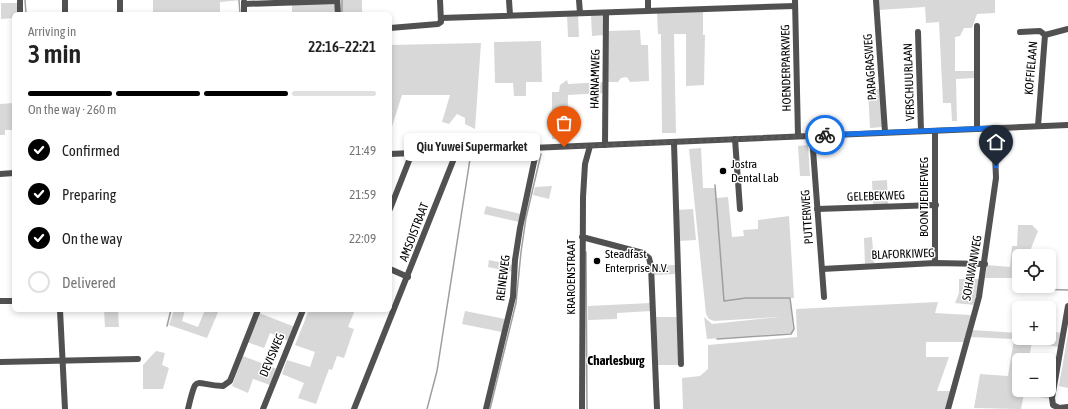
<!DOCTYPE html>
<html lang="en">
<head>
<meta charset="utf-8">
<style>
	:root { --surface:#fff; --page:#f6f6f6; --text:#222; --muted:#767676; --line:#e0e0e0; --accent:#000 }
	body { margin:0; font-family:"Asap Condensed",sans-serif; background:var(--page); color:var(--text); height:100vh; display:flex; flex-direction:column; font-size:15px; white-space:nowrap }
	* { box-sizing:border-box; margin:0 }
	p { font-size:13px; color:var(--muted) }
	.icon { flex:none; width:22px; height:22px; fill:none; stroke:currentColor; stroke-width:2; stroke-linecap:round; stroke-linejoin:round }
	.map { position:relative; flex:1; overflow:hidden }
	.details { position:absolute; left:12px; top:12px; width:380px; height:300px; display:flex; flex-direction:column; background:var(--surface); border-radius:6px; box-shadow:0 2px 6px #0003 }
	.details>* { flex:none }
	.tools { position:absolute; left:1012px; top:249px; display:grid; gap:8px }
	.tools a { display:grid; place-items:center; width:44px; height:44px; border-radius:6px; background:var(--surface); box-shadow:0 2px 6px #0003; font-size:20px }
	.pin { position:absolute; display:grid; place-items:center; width:34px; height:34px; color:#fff; margin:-41px -17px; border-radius:50% 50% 50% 0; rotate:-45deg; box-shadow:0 0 4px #0007 }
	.pin .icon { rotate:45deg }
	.courier { position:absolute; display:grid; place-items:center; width:40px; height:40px; margin:-20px; border:3px solid #1a73e8; border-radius:50%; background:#fff; color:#222; box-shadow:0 1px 5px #0007 }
	.bubble { position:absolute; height:28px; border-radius:6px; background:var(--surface); box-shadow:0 2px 6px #0003; font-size:13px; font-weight:600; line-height:28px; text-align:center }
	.headline em { font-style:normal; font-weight:600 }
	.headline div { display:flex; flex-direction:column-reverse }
	.headline { display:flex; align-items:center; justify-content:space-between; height:68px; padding:0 16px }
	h1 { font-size:26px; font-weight:600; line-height:30px }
	.bar { display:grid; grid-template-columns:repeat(4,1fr); gap:6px 4px; align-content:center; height:48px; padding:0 16px }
	.bar i { height:5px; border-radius:3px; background:var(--line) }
	.bar .on { background:var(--accent) }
	.bar p { grid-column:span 4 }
	ol { padding:0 16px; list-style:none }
	li { display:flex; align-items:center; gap:12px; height:44px }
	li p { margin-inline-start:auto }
	li .icon { padding:4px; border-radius:50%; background:var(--accent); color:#fff; stroke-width:4 }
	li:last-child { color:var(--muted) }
	li i { width:22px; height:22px; border:2px solid var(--line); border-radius:50% }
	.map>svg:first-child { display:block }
</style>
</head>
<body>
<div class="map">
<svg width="1068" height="409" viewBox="0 0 1068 409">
	<rect width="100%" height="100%" fill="#fff"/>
	<g fill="#d8d8d8" fill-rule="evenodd">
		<polygon points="153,0 242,0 220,2 220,13 242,12 242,14 153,14"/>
		<rect x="340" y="0" width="22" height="14"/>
		<polygon points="878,0 995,0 995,13 977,14 972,28 964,28 960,36 955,37 955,71 974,71 974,78 956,79 957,121 952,121 951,103 943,103 939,22 926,23 925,7 879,10"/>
		<polygon points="1,3 17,3 18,14 14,14 14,18 1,19"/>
		<polygon points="292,3 334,3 336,14 292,14"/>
		<polygon points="703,11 703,35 705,35 704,85 686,86 686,34 674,34 676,133 662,133 661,34 658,34 657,13"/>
		<polygon points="567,15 578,15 579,37 568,37"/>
		<polygon points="591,15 603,15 604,35 592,36"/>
		<polygon points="640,30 641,45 648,45 649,81 630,82 627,77 621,78 618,82 608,82 608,31"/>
		<polygon points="541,41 542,82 526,82 526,96 514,96 513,83 495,83 494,42"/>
		<polygon points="481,43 475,129 465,124 465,118 457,114 449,124 442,122 450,95 402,95 390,133 390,45"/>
		<polygon points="567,80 568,84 604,82 604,93 568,95 567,139 552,139 552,92 559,92 560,85"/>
		<polygon points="880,89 882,127 870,128 868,90"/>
		<polygon points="14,103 14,130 5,130 5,135 0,135 0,104"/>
		<polygon points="808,145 810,176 800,176 798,146"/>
		<polygon points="701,148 703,188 715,188 716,198 728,197 732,237 744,236 743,230 758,229 758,220 789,216 794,298 790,298 793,329 791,333 707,339 704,317 712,324 779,317 714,321 709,319 706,314 689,149"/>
		<polygon points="887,180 888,204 873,205 872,181"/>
		<polygon points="552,186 549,199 533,195 535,187"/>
		<polygon points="486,206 521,214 519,222 484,214"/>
		<polygon points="693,209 696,240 678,241 676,210"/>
		<polygon points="1018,225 1032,225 1038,231 1030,251 1030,256 1019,256 1019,278 985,278 987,265 1010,267 1012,246 1017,246"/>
		<polygon points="872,237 874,264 865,265 864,238"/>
		<polygon points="489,260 513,265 513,272 488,267"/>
		<polygon points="675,265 675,274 655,275 655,266"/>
		<polygon points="959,279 980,279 975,305 955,303 959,293"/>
		<polygon points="938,302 935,313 971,315 964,342 926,342 926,357 949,357 937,391 950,391 945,409 683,409 682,378 700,376 708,369 708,345 797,337 796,309"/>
		<polygon points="651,303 652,311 617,313 617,319 588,320 588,306"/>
		<polygon points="104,310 118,310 119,327 105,327"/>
		<polygon points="174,310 185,310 182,321 198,327 205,310 219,310 207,338 169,325"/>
		<polygon points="309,310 355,310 348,327 354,329 344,358 337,356 332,370 329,369 316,404 298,398 304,383 282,374 287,360 310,367 315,352 295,345"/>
		<polygon points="465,311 505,319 502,332 462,324"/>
		<polygon points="259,313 295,327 289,341 270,333 264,348 247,342"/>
		<polygon points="656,317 677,317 680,365 658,365"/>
		<path d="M972,330L1019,333V338H1049V330L1060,333L1058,347L1032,342L1030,353L1057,357L1050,399L1024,394L1021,409L974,408L980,374L1008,376L1014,339L970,337ZM1019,360H1049V390H1019Z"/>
		<polygon points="1068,333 1068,388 1059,386"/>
		<polygon points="156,351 165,353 162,365 169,368 163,389 143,389 143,365"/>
		<polygon points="243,356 277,369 270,385 253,379 248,393 232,386"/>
	</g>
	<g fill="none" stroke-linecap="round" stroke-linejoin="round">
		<g stroke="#9f9f9f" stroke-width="1.5">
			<polyline points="25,0 26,14"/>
			<polyline points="239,0 240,14"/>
			<polyline points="342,0 342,14"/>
			<polyline points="715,185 724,301 746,298 790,298 794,329 791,334 717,339"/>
			<polyline points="586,252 587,409"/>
			<polyline points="1033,289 1068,290"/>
			<polyline points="167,326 171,310"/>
			<polyline points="427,409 437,371 470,159"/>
			<polyline points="490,409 516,303 521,252 526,218 541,154"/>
		</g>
		<g stroke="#515151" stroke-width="6">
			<polyline points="20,0 20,14"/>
			<polyline points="65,0 65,14"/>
			<polyline points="120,0 120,14"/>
			<polyline points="337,0 338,14"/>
			<polyline points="509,0 510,15"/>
			<polyline points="579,0 580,13"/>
			<polyline points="648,0 648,10"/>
			<polyline points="795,0 798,136"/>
			<polyline points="876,0 885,132"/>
			<polyline points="244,2 244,14"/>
			<polyline points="244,4 337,1"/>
			<polyline points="441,18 795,6"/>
			<polyline points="977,26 977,129"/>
			<polyline points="390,28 438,24 441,22 440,0"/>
			<polyline points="918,32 921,131"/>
			<polyline points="1020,32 1040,31 1045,35"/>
			<polyline points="1038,126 1045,35 1068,29"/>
			<polyline points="935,131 935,263"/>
			<polyline points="812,136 824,297"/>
			<polyline points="735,139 740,209"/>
			<polyline points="674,143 681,364"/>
			<polyline points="605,145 606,13"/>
			<polyline points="390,154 1068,125"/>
			<polyline points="0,174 14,173"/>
			<polyline points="390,209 412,153"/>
			<polyline points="817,209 936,205"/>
			<polyline points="582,237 643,253 649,258 651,266 657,409"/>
			<polyline points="390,269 408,277"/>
			<polyline points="822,269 935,263 985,264"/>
			<polyline points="0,301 14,301"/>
			<polyline points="1068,306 1052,398 1053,405 1059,408 1068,407"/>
			<polyline points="60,310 65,409"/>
			<polyline points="0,362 138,359"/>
			<path d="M188,409C197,372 193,385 223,386L230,381L258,310"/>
			<polyline points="263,409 303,310"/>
			<polyline points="354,409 457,151"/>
			<polyline points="486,409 513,297 515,260 520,228 537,148"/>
			<polyline points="582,409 583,197 585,164 590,146"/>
			<polyline points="948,409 979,297 996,178 994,128"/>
		</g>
	</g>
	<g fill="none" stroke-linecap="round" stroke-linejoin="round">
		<polyline stroke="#595959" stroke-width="4" stroke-dasharray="0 7.2" points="564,147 825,135"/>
		<polyline stroke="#1a73e8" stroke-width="5" points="825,135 994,128 996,166"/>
	</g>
	<g fill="#000" stroke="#fff" stroke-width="1.5">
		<circle cx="723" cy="171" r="4"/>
		<circle cx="597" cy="261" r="4"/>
	</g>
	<g text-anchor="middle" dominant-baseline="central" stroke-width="3" stroke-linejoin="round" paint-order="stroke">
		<g font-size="12" fill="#000" stroke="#fff">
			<text transform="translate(870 67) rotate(-94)">PARAGRASWEG</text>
			<text transform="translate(786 68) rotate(-91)">HOENDERPARKWEG</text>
			<text transform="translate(1031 68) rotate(-85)">KOFFIELAAN</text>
			<text transform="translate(595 79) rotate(-89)">HARNAMWEG</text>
			<text transform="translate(909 82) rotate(-92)">VERSCHUURLAAN</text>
			<text transform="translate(876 196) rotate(-2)">GELEBEKWEG</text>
			<text transform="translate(924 197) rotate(-90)">BOONTJEDIEFWEG</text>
			<text transform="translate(807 217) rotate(-94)">PUTTERWEG</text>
			<text transform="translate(414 232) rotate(-69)">AMSOISTRAAT</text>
			<text transform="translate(903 254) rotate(-2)">BLAFORKIWEG</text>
			<text transform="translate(972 268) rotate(-80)">SOHAWANWEG</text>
			<text transform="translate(571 277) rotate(-90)">KRAROENSTRAAT</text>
			<text transform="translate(503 278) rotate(-83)">REINEWEG</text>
			<text transform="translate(272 355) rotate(-67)">DEVISWEG</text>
		</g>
		<g font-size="12" fill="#000" stroke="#fff" text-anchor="start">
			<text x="731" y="164">Jostra<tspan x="731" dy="14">Dental Lab</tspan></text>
			<text x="605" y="254">Steadfast<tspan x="605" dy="14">Enterprise N.V.</tspan></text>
		</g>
		<g font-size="13" font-weight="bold" fill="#000" stroke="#fff">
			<text x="616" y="360">Charlesburg</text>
		</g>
	</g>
</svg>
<div class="tools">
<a><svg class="icon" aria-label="locate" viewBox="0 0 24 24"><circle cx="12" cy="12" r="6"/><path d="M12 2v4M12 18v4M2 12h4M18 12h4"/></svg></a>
<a>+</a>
<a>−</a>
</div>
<div class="pin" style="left:564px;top:147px;background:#ea580c"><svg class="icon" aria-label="bag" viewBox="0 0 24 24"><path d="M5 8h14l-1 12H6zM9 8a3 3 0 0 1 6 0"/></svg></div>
<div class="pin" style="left:996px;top:166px;background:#1f2937"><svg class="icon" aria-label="home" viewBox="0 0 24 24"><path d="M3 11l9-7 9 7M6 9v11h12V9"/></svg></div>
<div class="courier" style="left:825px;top:135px"><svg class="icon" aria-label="bike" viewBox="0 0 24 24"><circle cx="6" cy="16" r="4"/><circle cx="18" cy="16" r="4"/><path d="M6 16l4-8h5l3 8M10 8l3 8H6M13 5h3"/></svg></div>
<div class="bubble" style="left:404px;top:133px;width:136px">Qiu Yuwei Supermarket</div>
<section class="details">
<div class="headline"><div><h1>3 min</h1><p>Arriving in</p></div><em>22:16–22:21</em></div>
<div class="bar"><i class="on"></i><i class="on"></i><i class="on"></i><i></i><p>On the way · 260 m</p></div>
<ol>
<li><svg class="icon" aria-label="check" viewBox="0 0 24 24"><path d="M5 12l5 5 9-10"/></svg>Confirmed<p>21:49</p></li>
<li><svg class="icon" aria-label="check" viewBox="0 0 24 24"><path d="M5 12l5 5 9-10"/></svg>Preparing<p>21:59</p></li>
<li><svg class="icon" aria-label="check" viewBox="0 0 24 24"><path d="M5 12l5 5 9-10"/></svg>On the way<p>22:09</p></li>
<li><i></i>Delivered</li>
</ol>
</section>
</div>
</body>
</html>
